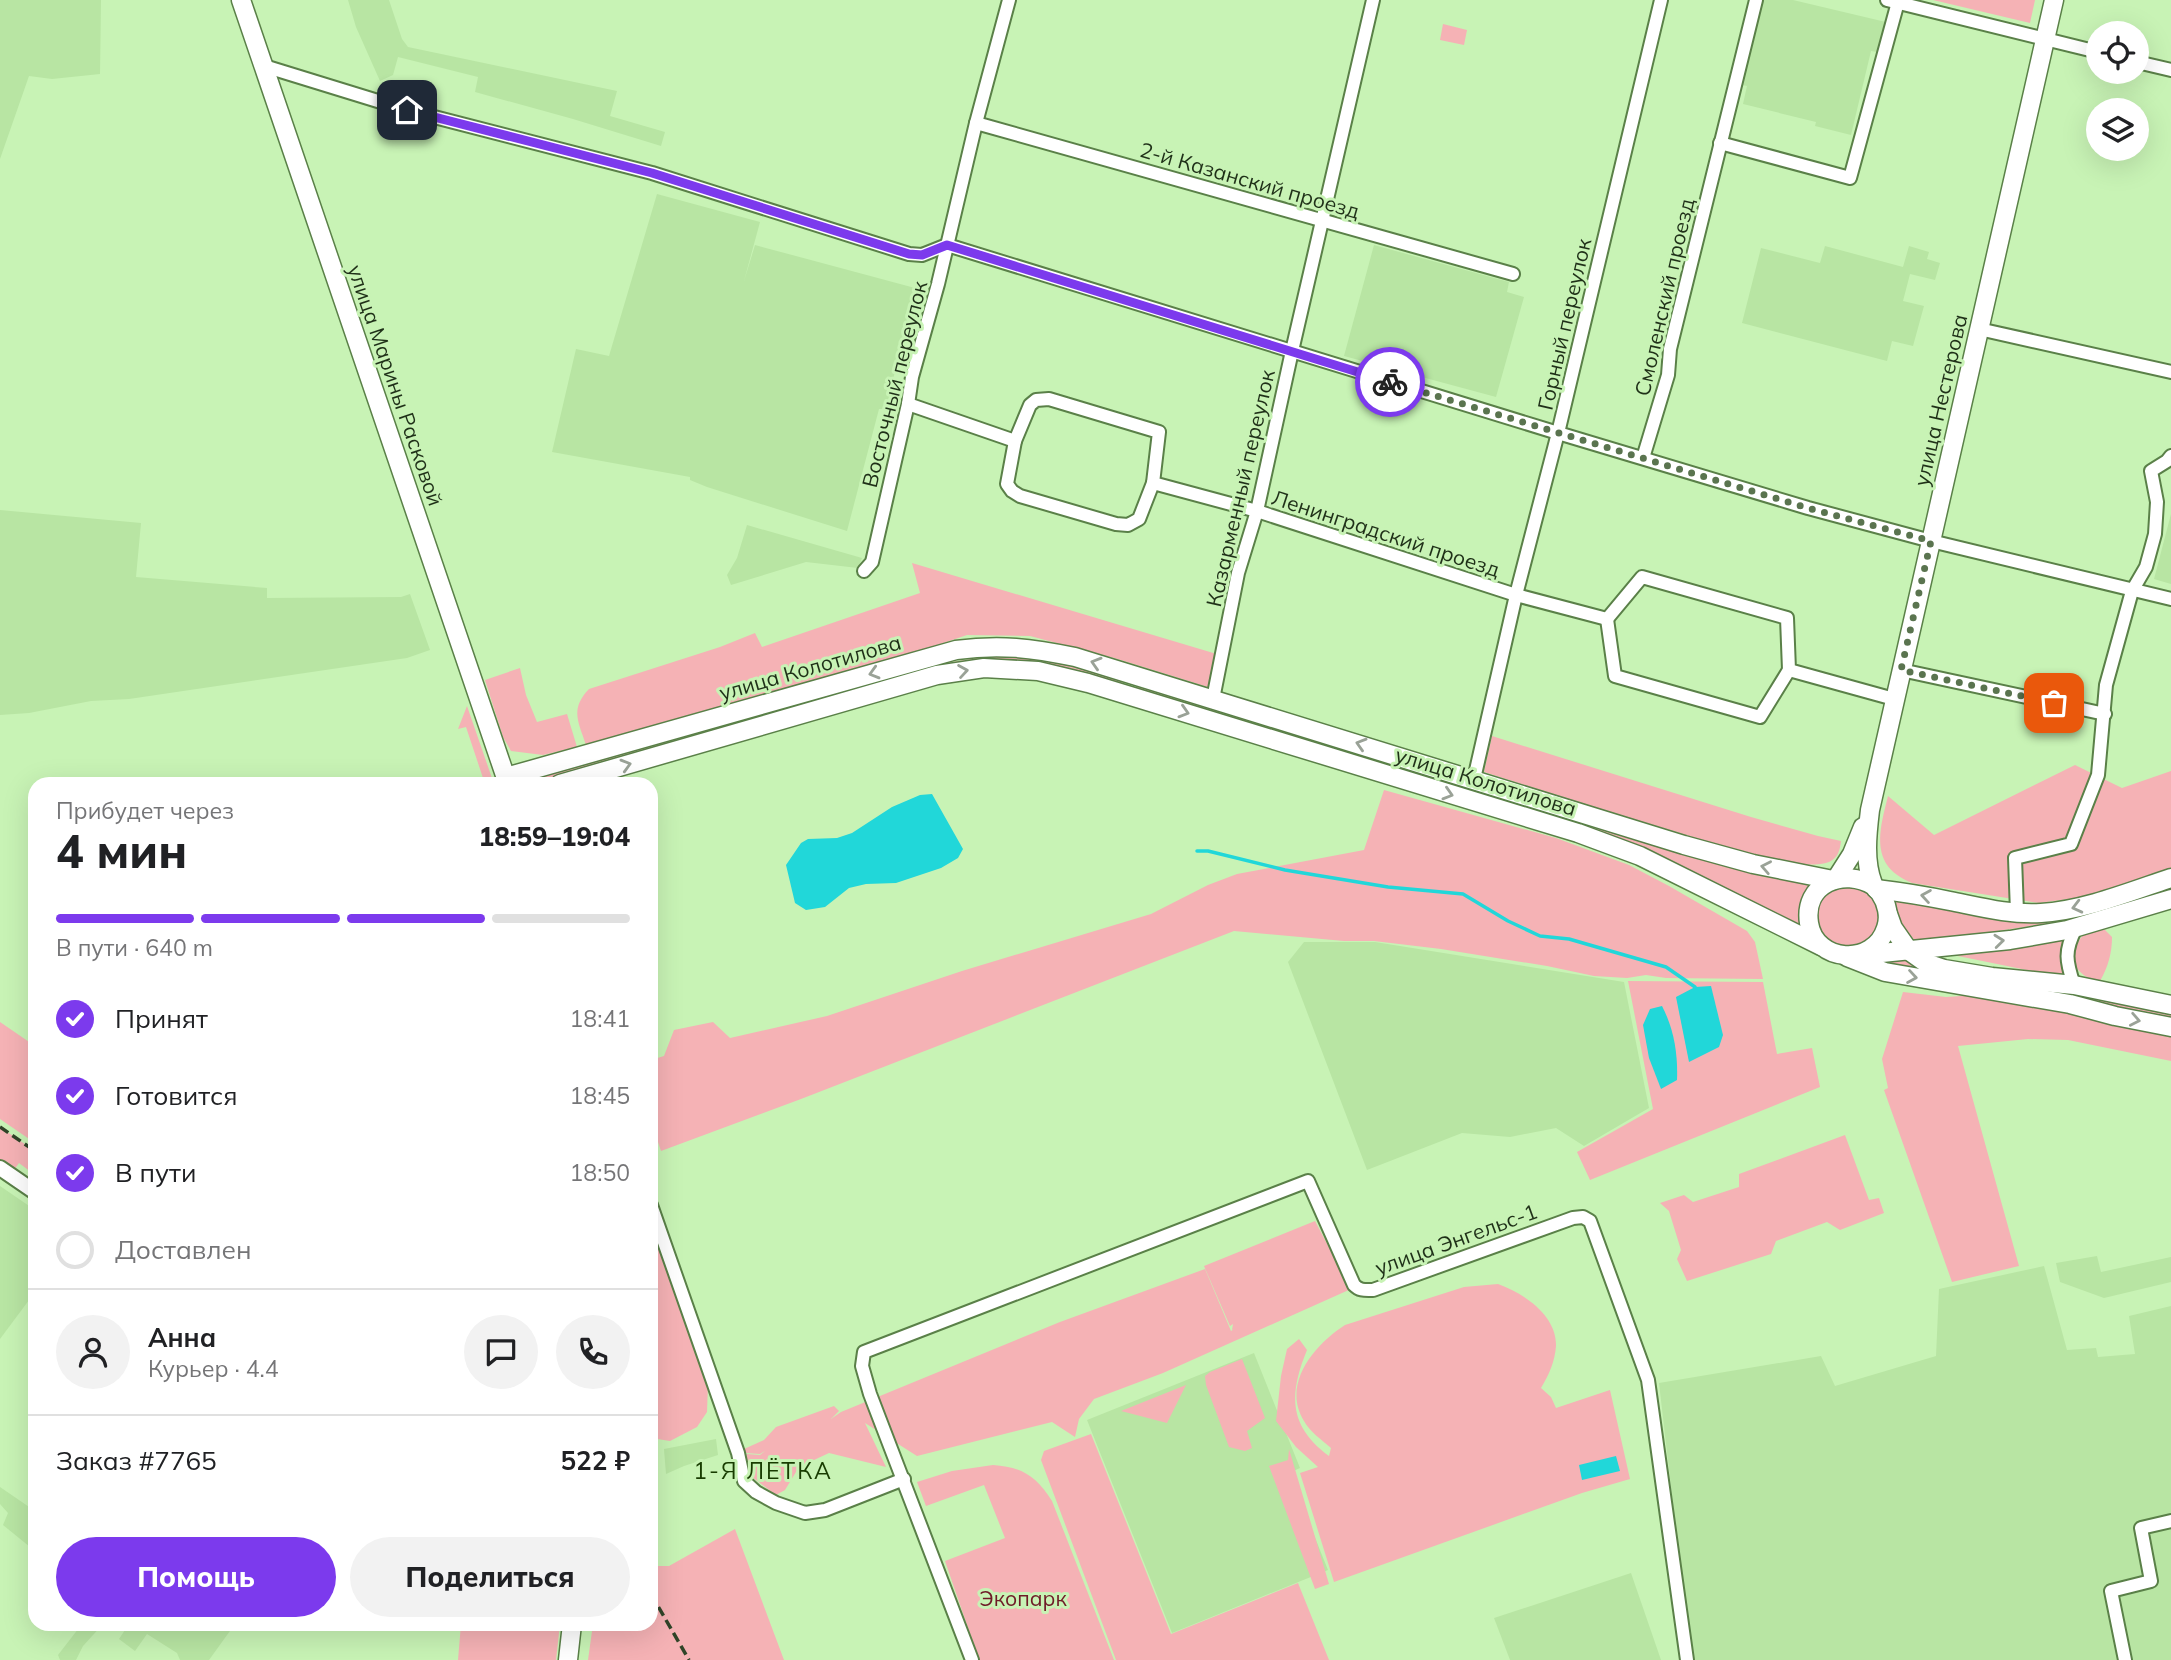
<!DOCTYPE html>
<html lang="ru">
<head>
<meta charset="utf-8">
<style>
	:root { --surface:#fff; --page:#f2f2f2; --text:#202124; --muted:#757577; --line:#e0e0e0; --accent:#7c3aed }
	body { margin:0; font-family:Mulish,sans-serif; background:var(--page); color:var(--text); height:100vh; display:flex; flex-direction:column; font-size:26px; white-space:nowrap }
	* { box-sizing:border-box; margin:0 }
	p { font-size:23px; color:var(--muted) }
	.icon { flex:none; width:38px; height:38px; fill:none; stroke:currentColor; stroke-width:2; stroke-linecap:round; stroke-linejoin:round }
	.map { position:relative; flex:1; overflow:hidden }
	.sheet { position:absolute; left:28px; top:777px; width:630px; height:854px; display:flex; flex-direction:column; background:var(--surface); border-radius:21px; box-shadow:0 7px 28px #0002 }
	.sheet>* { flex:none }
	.fabs { position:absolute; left:2086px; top:21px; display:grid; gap:14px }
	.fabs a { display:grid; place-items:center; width:63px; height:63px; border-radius:50%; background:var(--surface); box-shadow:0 7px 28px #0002; font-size:35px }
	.pin { position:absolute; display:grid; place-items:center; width:60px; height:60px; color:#fff; margin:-30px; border-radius:14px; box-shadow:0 4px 10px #0006 }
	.courier { position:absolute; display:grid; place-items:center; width:70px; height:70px; margin:-35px; border:5px solid #7c3aed; border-radius:50%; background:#fff; color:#222; box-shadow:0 2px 9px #0007 }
	.summary em { font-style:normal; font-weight:800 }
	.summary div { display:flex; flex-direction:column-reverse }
	.summary { display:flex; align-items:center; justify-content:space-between; height:119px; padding:0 28px }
	h1 { font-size:46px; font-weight:800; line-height:52px }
	.bar { display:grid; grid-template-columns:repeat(4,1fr); gap:10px 7px; align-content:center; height:84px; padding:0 28px }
	.bar i { height:9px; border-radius:5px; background:var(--line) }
	.bar .on { background:var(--accent) }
	.bar p { grid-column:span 4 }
	.line { display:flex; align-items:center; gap:18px; padding:0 28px; border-top:2px solid var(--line) }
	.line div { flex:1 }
	.round { display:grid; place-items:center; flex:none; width:74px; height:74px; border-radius:37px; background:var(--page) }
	ol { padding:0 28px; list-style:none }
	li { display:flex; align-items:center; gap:21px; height:77px }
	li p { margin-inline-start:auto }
	li .icon { padding:7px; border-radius:50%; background:var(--accent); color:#fff; stroke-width:4 }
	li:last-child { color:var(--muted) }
	li i { width:38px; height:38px; border:4px solid var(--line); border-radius:50% }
	.primary-button { display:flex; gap:14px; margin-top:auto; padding:14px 28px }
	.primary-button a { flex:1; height:80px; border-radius:42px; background:var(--accent); color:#fff; font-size:28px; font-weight:800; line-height:80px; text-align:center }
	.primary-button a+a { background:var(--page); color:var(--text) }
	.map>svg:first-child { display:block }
</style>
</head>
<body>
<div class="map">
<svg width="2171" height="1660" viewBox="0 0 2171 1660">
	<rect width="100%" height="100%" fill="#c8f3b5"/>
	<g fill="#b8e5a3">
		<polygon points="0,0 101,0 100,74 52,79 29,76 0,159"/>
		<polygon points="348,0 389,0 402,39 408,47 617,91 610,116 665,132 661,146 573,119 475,92 478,77 398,57 393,75 380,81 356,27"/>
		<polygon points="1761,0 1793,0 1890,23 1883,53 1871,51 1851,135 1815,126 1816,122 1743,104 1747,86 1742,85"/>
		<polygon points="657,194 760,222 744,281 755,245 915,288 886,409 879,409 847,531 707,487 690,480 690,477 552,452 576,349 609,356"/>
		<polygon points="1374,245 1509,282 1507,292 1524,297 1496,397 1344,356"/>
		<polygon points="1825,246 1903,267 1909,246 1929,252 1927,259 1940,263 1935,280 1910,274 1903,301 1924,306 1913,346 1892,341 1887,361 1742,323 1761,248 1820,263"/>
		<polygon points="0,510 141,523 136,577 267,588 267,598 401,597 410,594 430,650 407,658 129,699 91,701 29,713 0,715"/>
		<polygon points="2171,514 2171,584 2154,579"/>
		<polygon points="747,525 862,558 858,568 806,562 731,585 727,575 737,558"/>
		<polygon points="1304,942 1375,942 1624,982 1649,1108 1584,1146 1556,1128 1510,1137 1462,1133 1367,1170 1288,962"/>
		<polygon points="0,1186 35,1210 35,1292 0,1339"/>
		<polygon points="2097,1256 2101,1272 2171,1257 2171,1282 2104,1298 2060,1282 2056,1263"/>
		<polygon points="2044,1266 2067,1350 2096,1348 2098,1357 2135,1354 2129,1316 2171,1306 2171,1660 1691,1660 1659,1383 1821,1356 1835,1386 1936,1356 1939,1289"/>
		<polygon points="1254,1353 1300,1468 1289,1473 1328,1570 1172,1633 1087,1420"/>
		<polygon points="716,1439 718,1455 684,1466 666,1474 664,1449"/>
		<polygon points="0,1487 35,1511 35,1551 3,1525 8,1513 0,1504"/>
		<polygon points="1631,1573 1661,1660 1510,1660 1494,1618"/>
		<polygon points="82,1624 103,1624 83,1646 76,1660 60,1660 58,1655"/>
		<polygon points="129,1624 235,1624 209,1660 180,1660 177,1653 147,1634 135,1651 119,1639"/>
	</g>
	<g fill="#f5b2b5">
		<polygon points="1933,0 2035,0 2030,23"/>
		<polygon points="1443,24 1467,30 1464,45 1440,40"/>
		<path d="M912,563L1220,655L1211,688L1114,658L1030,636L967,635L917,652L810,683L586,745C578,721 570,709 589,689L720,647L755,633L762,647L920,593Z"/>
		<path d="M996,655C1040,656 1080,669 1123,681L1120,689L1005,666L558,779L537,780L557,771L946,663Z"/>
		<polygon points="520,668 526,695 537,722 567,714 577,747 543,755 511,751 503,737 485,680"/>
		<path d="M1138,684L1811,881C1803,897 1797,912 1803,929L1723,891L1135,693Z"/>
		<polygon points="467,706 494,784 485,784 466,727 458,729"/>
		<path d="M1492,736L1751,817L1818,836L1841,841C1840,850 1838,858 1829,862C1795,874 1708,841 1673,831C1609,812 1546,792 1484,772Z"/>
		<path d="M2075,765L2122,788L2171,771V872L2076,898L2039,903L1912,883C1869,866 1879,832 1888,796L1934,835Z"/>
		<polygon points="1384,790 1556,838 1629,865 1669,886 1747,931 1755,942 1763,979 1666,978 1646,975 1627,978 1594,976 1547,966 1441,949 1374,941 1344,941 1234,931 801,1099 661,1151 651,1121 651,1060 664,1056 674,1030 713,1022 730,1038 827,1016 962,971 1151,914 1208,885 1237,874 1364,850"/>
		<polygon points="2171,885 2171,893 2071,920 1917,943 1901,924 1887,893 2018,918"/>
		<circle cx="1847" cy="917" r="31"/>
		<path d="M2097,926L2104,929L2112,937C2112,953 2108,967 2100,981C2086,979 2079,973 2072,961C2076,944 2080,933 2097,926Z"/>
		<path d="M2066,937C2058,952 2060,963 2066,978L1948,954Z"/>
		<polygon points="1913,957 2171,1009 2171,1019 1871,962"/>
		<polygon points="1628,981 1763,982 1777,1054 1812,1048 1820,1087 1590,1180 1577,1152 1653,1109"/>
		<polygon points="1903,992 1946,997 1977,995 2171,1032 2171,1061 2068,1040 2028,1039 1958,1046 2019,1266 1952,1282 1884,1090 1888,1088 1882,1059"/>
		<polygon points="0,1022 35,1046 35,1143 0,1119"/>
		<polygon points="0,1127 35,1151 35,1175 19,1163 14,1170 0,1160"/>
		<polygon points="1845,1135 1869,1200 1879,1198 1884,1213 1840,1230 1827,1222 1776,1241 1771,1254 1687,1281 1677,1259 1681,1250 1669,1211 1660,1203 1684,1195 1693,1202 1739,1187 1739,1174"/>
		<polygon points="1315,1221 1351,1289 1163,1373 1094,1399 1079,1419 1075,1437 1052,1422 917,1456 865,1423 886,1467 829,1453 799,1467 785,1490 776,1495 752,1477 746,1454 760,1455 765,1451 760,1454 746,1453 744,1449 764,1440 776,1427 834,1406 839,1411 831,1419 841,1412 1060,1322 1205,1269 1231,1331 1234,1329 1232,1330 1233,1324 1230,1326 1204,1266"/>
		<polygon points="657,1249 663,1250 708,1384 707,1412 697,1427 670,1441 651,1438 651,1264"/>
		<path d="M1498,1284C1523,1293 1557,1315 1556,1346C1555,1361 1549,1375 1541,1388L1551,1397L1556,1408L1610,1390L1630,1479L1582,1493L1334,1582L1300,1473L1318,1467L1296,1447L1276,1421L1281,1376L1287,1349L1299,1339L1307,1350C1289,1394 1288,1426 1329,1456L1331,1448C1322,1440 1310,1432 1304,1421C1281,1384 1315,1344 1345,1325L1464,1287Z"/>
		<polygon points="1242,1359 1265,1418 1247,1431 1252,1448 1245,1451 1229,1447 1206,1385 1205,1376 1210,1372"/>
		<polygon points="1186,1385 1167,1423 1121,1411"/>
		<polygon points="1091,1434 1171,1634 1298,1583 1329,1660 1116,1660 1041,1460 1044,1451"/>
		<polygon points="1289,1449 1329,1584 1315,1589 1269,1466 1288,1460"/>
		<path d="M993,1465C1022,1467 1036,1476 1052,1501L1114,1660H979L945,1561L1005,1538L984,1485L926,1506L917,1482L952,1471Z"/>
		<polygon points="735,1529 784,1660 588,1660 593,1624 651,1624 651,1566 669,1566"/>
		<polygon points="461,1624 560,1624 556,1660 458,1660"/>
	</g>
	<g fill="#21d7d9">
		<polygon points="932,794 963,849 958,858 941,868 896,883 866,884 849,888 825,907 806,910 795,903 786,865 801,843 808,839 837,838 852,833 892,807 920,795"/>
		<polygon points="1711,986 1723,1035 1719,1047 1689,1062 1676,997 1695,987"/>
		<path d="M1662,1006C1674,1029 1678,1054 1677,1080L1661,1089L1649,1058L1643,1025L1650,1009Z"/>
		<polygon points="1616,1456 1620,1471 1582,1480 1579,1465"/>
	</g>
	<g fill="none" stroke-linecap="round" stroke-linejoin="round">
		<polyline stroke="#21d7d9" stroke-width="3.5" points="1197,851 1208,851 1285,870 1388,887 1463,894 1508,921 1540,936 1569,939 1666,967 1695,987"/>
		<defs>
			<g id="minor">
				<polyline points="1887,0 2098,52"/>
				<polyline points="2137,62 2171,70"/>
				<polyline points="264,66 407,110 652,173 909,254 922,255 947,245 1558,433 1808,508 1931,541 2171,599"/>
				<polyline points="976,123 1513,274"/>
				<polyline points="1720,143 1850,178 1898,2"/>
				<polyline points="1979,329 2171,372"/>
				<polyline points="908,404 1015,441 1030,405 1036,400 1049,399 1159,432 1153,483 1257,511 1516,595 1607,619 1642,577 1787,618 1789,670 1894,699"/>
				<polyline points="1015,441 1007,484 1012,491 1020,496 1116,524 1128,525 1139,519 1153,483"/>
				<polyline points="1643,458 1668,375 1670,349 1756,0"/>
				<polyline points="864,571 872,562 908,404 912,377 938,284 976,123 1009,0"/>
				<polyline points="1607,619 1615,676 1760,717 1789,670"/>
				<polyline points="1901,670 2105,714"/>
				<polyline points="1213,699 1238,573 1257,511 1292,351 1373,0"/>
				<polyline points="1474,779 1516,595 1558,433 1661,0"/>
				<polyline points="2017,912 2015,858 2071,844 2098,775 2106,685 2132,591 2146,567 2155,534 2157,502 2151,471 2167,461 2171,456"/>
				<path d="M2074,985C2066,961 2064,951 2076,928"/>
				<polyline points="651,1205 738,1453 744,1481 756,1492 776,1503 805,1513 825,1510 904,1479"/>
				<path d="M972,1660L870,1394L862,1366L864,1352L1308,1181L1354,1285C1360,1291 1365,1290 1373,1290L1573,1218L1583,1217L1590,1221L1648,1380L1687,1660"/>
				<polyline points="2125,1660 2111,1591 2151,1581 2141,1528 2171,1521"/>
			</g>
			<polyline id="tertiary" points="0,1168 35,1192"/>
			<g id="secondary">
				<polyline points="241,0 508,784"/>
				<path d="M506,777L956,650C1000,644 1032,648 1075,657L1684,845L1753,864L1833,880"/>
				<polyline points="560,784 937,675 984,668 1038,671 1088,683 1578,833 1640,856 1821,946"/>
				<polyline points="1836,879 1852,854 1863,827"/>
				<path d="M1874,886C1843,867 1803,884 1809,923C1815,963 1874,967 1886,928C1890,917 1887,903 1880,893C1877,889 1875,889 1873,884C1864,861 1867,835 1870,810L2054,0"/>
				<path d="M1876,889C1901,892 1926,896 1950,901C1980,907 2010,915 2041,913C2085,910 2129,892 2171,878"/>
				<polyline points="1888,914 1893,928 1909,951 1926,963 1944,969 1992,977 2074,985 2171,1005"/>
				<polyline points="1862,955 2010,940 2067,930 2171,899"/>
				<polyline points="1847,957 1885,972 2070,1004 2115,1016 2171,1027"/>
				<polyline points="568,1660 572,1624"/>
			</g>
		</defs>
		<use href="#minor" stroke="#5a8048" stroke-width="16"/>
		<use href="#tertiary" stroke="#5a8048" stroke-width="18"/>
		<use href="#secondary" stroke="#5a8048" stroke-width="21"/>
		<use href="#minor" stroke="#fff" stroke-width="12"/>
		<use href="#tertiary" stroke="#fff" stroke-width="14"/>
		<use href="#secondary" stroke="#fff" stroke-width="18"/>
		<g stroke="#304428" stroke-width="3.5" stroke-dasharray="10 5" stroke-linecap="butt">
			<polyline points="0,1127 35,1151"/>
			<polyline points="651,1594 689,1660"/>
		</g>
	</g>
	<defs><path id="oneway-chevron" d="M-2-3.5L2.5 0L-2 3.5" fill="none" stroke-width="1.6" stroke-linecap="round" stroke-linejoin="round" transform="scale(1.75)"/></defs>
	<g stroke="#9aa297">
		<use href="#oneway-chevron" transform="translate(1096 663) rotate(-163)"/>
		<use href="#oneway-chevron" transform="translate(963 671) rotate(-9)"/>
		<use href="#oneway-chevron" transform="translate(874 673) rotate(164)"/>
		<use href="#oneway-chevron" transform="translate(1184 712) rotate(17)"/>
		<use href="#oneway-chevron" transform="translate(1361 744) rotate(-163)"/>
		<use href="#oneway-chevron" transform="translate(626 765) rotate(-16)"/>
		<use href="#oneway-chevron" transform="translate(1448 794) rotate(17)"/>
		<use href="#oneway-chevron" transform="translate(1766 867) rotate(-169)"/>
		<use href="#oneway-chevron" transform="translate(1926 896) rotate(-171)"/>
		<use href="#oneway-chevron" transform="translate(2077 907) rotate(166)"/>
		<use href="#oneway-chevron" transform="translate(1999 941) rotate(-6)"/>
		<use href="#oneway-chevron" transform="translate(1912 977) rotate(9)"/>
		<use href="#oneway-chevron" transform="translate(2135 1020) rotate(11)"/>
	</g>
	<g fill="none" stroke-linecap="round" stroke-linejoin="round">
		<polyline stroke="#5a744f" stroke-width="7" stroke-dasharray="0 12.6" points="1390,382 1808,508 1931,541 1901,670 2054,703"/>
		<polyline stroke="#7c3aed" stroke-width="9" points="407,110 652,173 909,254 922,255 947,245 1390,382"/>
	</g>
	<g text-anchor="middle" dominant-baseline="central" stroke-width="6" stroke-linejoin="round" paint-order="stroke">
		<g font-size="21" fill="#1f3018" stroke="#c8f3b5">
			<text transform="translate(1250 180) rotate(16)">2-й Казанский проезд</text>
			<text transform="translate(1664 297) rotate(-77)">Смоленский проезд</text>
			<text transform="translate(1564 324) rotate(-77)">Горный переулок</text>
			<text transform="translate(894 384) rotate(-76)">Восточный переулок</text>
			<text transform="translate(396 385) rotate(71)">улица Марины Расковой</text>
			<text transform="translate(1940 400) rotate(-77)">улица Нестерова</text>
			<text transform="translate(1240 488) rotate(-77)">Казарменный переулок</text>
			<text transform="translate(1386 533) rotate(18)">Ленинградский проезд</text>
			<text transform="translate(810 667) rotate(-16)">улица Колотилова</text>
			<text transform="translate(1486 781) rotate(17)">улица Колотилова</text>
			<text transform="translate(1456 1239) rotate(-20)">улица Энгельс-1</text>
		</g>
		<g font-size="21" fill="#6e1a27" stroke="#c8f3b5">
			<text x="1023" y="1598">Экопарк</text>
		</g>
		<g font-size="23" letter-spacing="2" fill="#183c01" stroke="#c8f3b5">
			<text x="763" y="1470">1-Я ЛЁТКА</text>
		</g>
	</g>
</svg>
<div class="fabs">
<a><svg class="icon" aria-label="locate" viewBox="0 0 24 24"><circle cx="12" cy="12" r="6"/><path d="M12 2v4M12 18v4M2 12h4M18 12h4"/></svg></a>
<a><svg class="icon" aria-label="layers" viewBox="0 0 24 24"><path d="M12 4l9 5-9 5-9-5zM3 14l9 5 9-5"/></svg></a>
</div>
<div class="pin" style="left:2054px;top:703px;background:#ea580c"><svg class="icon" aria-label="bag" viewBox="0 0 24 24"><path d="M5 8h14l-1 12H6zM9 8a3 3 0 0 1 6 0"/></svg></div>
<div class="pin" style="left:407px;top:110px;background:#1f2937"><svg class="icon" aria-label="home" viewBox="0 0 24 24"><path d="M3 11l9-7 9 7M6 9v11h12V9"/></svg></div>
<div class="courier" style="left:1390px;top:382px"><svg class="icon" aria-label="bike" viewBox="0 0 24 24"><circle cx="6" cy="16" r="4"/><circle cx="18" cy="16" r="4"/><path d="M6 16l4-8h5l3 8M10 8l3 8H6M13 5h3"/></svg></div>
<section class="sheet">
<div class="summary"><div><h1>4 мин</h1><p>Прибудет через</p></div><em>18:59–19:04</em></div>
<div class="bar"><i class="on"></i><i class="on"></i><i class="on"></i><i></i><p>В пути · 640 m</p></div>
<ol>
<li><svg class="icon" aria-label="check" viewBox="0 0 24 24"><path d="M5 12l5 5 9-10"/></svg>Принят<p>18:41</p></li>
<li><svg class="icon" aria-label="check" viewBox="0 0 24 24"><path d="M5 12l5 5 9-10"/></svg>Готовится<p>18:45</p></li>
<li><svg class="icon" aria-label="check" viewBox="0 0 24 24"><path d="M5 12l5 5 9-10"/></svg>В пути<p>18:50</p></li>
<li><i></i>Доставлен</li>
</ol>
<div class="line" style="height:126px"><a class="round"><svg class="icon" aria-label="person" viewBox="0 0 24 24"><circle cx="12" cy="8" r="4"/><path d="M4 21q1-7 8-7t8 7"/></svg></a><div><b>Анна</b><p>Курьер · 4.4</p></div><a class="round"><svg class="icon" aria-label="chat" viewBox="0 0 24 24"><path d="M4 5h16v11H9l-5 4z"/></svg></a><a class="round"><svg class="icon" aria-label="phone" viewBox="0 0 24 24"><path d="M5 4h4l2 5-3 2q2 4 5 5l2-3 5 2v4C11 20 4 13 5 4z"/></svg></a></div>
<div class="line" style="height:91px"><div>Заказ #7765</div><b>522 ₽</b></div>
<div class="primary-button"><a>Помощь</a><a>Поделиться</a></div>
</section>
</div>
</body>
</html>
